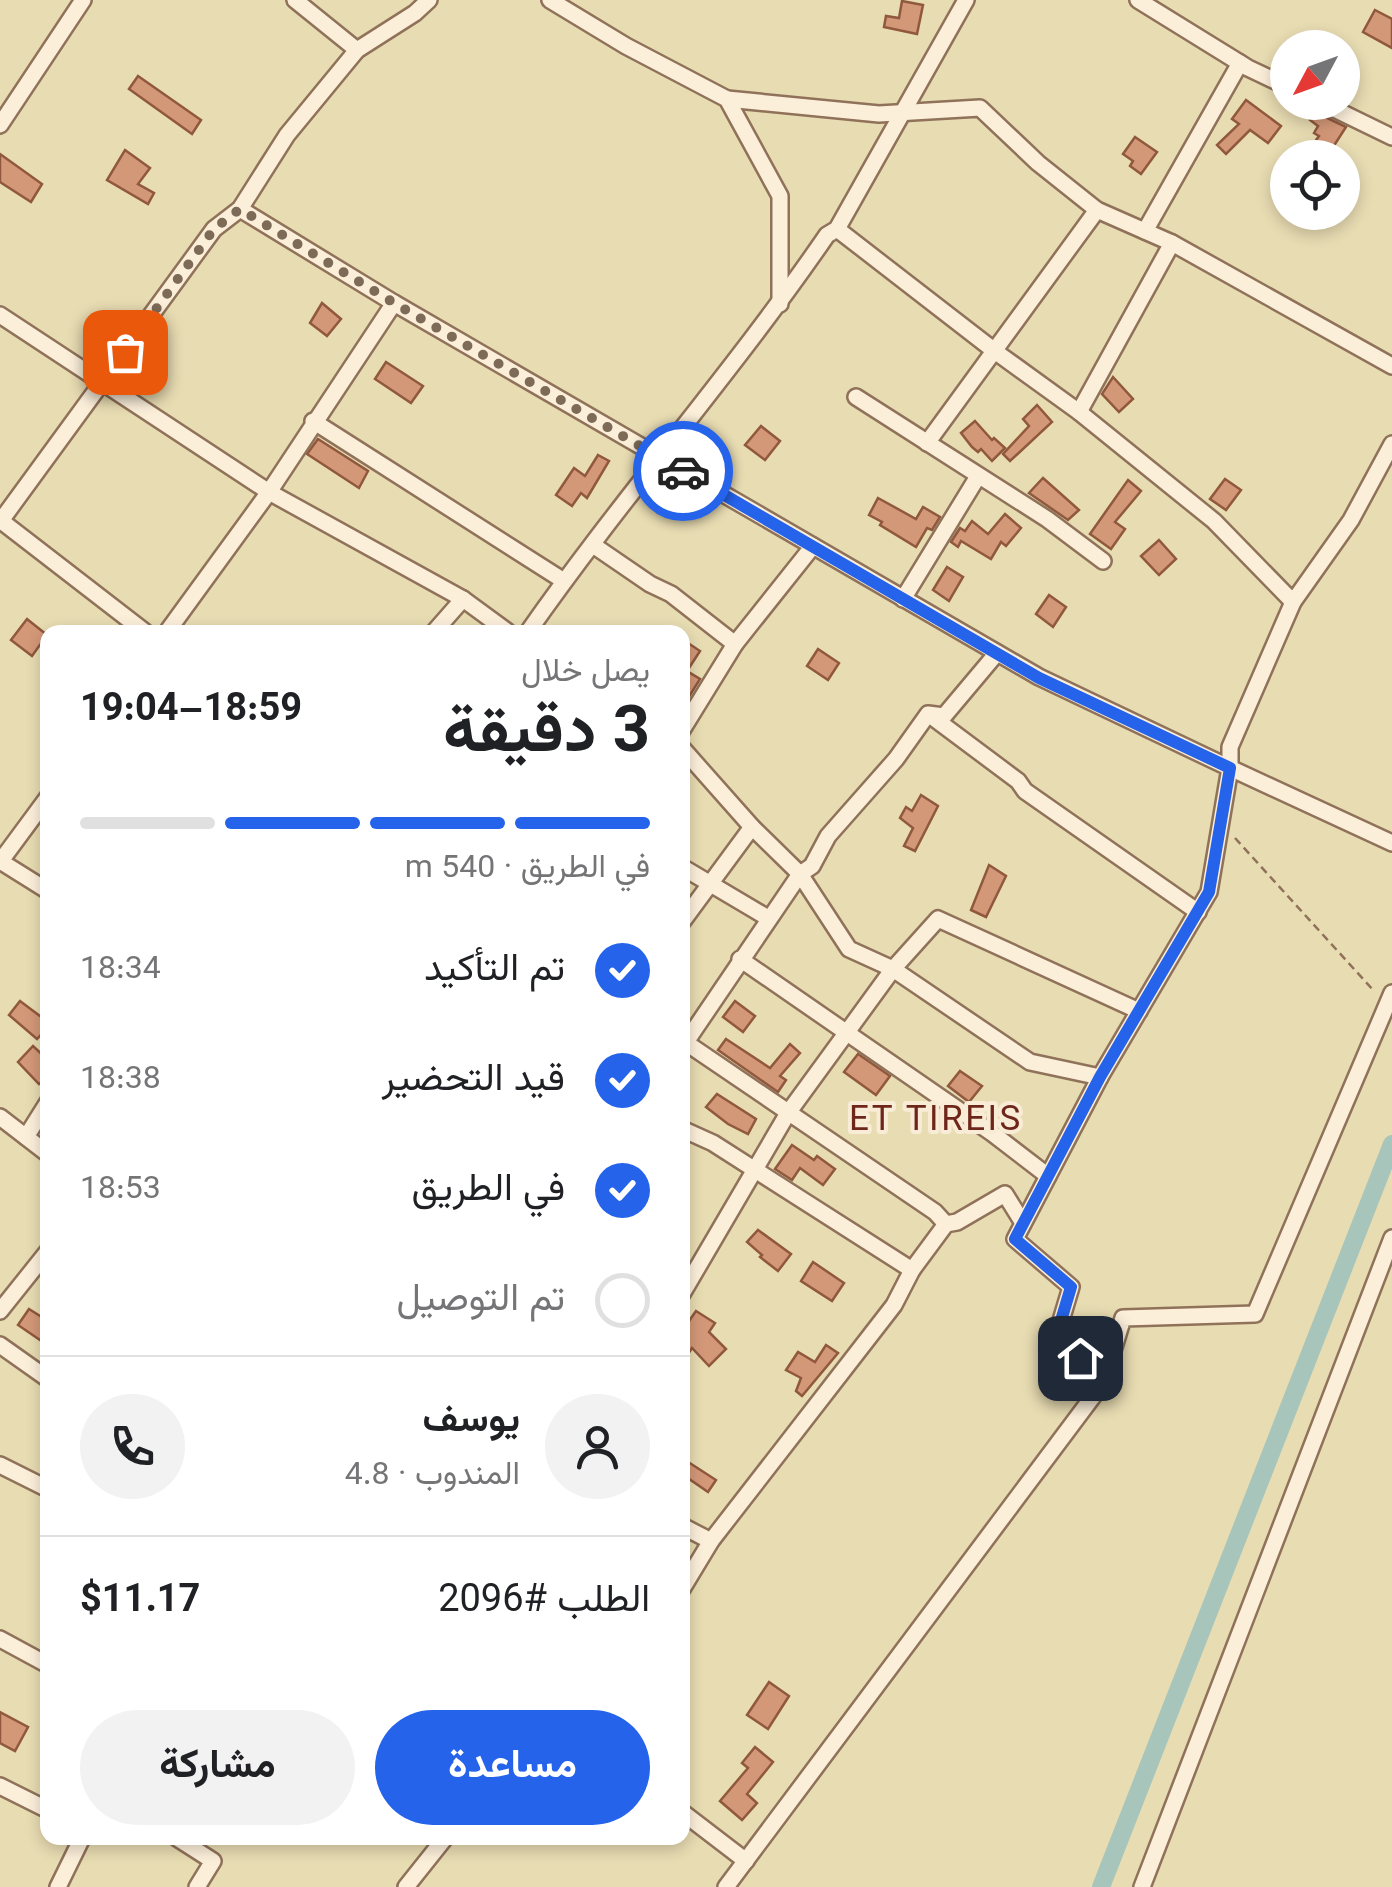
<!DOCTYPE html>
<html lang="ar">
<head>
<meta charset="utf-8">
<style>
	:root { --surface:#fff; --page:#f2f2f2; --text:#202124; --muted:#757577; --line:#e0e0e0; --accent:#2563eb }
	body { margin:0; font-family:Georgia,Vazirmatn,serif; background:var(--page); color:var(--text); direction:rtl; height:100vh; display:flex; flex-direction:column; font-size:38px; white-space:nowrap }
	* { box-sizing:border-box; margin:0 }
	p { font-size:32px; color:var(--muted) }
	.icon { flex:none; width:55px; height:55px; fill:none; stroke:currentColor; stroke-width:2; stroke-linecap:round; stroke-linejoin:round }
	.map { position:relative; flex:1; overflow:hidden; direction:ltr }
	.details { position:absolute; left:40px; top:625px; width:650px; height:1220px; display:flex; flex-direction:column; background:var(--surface); border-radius:20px; box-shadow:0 5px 15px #0003; direction:rtl }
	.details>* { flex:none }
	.needle { width:65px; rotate:229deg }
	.controls { position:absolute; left:1270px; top:30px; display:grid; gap:20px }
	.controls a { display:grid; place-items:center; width:90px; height:90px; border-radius:50%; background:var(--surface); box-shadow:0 5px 15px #0003; font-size:50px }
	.pin { position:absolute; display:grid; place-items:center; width:85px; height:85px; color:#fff; margin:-42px; border-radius:20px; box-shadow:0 5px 15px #0006 }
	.courier { position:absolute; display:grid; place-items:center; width:100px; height:100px; margin:-50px; border:8px solid #2563eb; border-radius:50%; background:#fff; color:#222; box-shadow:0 2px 12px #0007 }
	.overview em { font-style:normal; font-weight:700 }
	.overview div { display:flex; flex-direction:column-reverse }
	.overview { display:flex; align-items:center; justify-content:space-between; height:170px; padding:0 40px }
	h1 { font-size:65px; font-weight:700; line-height:75px }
	.bar { display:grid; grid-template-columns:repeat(4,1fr); gap:15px 10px; align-content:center; height:120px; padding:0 40px }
	.bar i { height:12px; border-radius:8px; background:var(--line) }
	.bar .active { background:var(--accent) }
	.bar p { grid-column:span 4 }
	.line { display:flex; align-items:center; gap:25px; padding:0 40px; border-top:2px solid var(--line) }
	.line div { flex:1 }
	.round { display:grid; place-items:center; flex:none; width:105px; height:105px; border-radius:52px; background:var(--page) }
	ol { padding:0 40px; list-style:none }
	li { display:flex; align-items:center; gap:30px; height:110px }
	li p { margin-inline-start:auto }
	li .icon { padding:10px; border-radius:50%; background:var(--accent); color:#fff; stroke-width:4 }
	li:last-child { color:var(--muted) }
	li i { width:55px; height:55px; border:5px solid var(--line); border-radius:50% }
	.cta { display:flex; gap:20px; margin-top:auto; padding:20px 40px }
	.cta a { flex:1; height:115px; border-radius:60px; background:var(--accent); color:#fff; font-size:40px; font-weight:700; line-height:115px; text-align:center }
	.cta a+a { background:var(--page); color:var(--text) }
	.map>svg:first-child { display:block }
</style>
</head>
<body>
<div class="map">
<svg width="1392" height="1887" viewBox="0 0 1392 1887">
	<rect width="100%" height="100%" fill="#f2e1c5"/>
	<path fill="#e8dcb2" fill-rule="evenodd" d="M0,0H1392V1887H0ZM1288,48H1342V102H1288ZM1288,158H1342V212H1288ZM48,632H682V1838H48Z"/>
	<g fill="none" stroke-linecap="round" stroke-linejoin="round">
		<polyline stroke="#a7c5ba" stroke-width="18" points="1101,1887 1392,1144"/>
	</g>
	<g fill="#d39878" stroke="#90583d" stroke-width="2.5">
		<polygon points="902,1 923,5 917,34 884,27 886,16 899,18"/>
		<polygon points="1375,10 1392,19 1392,48 1363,32"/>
		<polygon points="138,76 201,120 192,134 129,89"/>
		<polygon points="1246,100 1281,126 1268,143 1250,130 1226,154 1217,145 1239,124 1232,119"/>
		<polygon points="1315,112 1346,127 1328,155 1313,144 1319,136 1314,133 1318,126 1310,120"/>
		<polygon points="1135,137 1157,152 1141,174 1130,166 1133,161 1123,154"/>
		<polygon points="125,150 150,168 138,184 154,193 148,204 107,180"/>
		<polygon points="0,154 42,184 31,202 0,182"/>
		<polygon points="322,303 341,319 327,336 310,323"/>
		<polygon points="386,362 423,386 411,403 375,379"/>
		<polygon points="1113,377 1133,399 1119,412 1102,394"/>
		<polygon points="1037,405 1052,422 1010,461 1003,454 1029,426 1023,419"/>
		<polygon points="975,421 992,440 994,438 1005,448 992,461 981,449 978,452 972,447 961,433"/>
		<polygon points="761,426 780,441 765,460 745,445"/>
		<polygon points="318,439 368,471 359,488 307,454"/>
		<polygon points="598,455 609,461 587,498 581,493 572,506 556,495 574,468 585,476"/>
		<polygon points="1043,478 1079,510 1068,520 1029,493"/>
		<polygon points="1225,479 1241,490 1226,510 1210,499"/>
		<polygon points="1128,480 1141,491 1115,522 1125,529 1111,549 1090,534"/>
		<polygon points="878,498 916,519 923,507 940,517 932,530 927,528 916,547 880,525 882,522 869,515"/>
		<polygon points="1005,514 1021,528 1006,546 1001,542 991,559 961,541 958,547 951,542 960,528 965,531 972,521 988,534"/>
		<polygon points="1159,540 1176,559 1159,575 1141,556"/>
		<polygon points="947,567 963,577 949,601 933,590"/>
		<polygon points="1049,595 1066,607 1053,627 1036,614"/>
		<polygon points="27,619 47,635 32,656 11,640"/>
		<polygon points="682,639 700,651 687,671 700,679 682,708"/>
		<polygon points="818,649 839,663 828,680 807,666"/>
		<polygon points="921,795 938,806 915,851 904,846 913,828 900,818 906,807 912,811"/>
		<polygon points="989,865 1006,876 986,917 971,910"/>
		<polygon points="20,1001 48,1022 48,1027 37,1039 9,1015"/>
		<polygon points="735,1001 755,1016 743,1032 723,1017"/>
		<polygon points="726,1039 770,1068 790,1044 800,1053 780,1076 786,1080 778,1092 718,1050"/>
		<polygon points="33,1046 48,1060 48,1077 39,1084 18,1062"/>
		<polygon points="858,1054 890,1076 876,1095 844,1072"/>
		<polygon points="960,1071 982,1086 969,1102 948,1086"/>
		<polygon points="717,1094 756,1119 748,1134 728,1124 706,1107"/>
		<polygon points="792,1145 814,1160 817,1156 835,1169 823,1185 800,1168 792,1180 775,1169"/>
		<polygon points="758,1230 791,1254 778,1271 760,1257 762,1255 747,1242"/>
		<polygon points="813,1262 844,1283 832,1301 801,1281"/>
		<polygon points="29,1309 48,1321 48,1329 40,1340 18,1325"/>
		<polygon points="696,1311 715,1323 709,1332 726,1349 709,1366 692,1348 682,1363 682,1331"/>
		<polygon points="826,1345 838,1353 802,1396 796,1391 801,1378 786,1370 798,1352 815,1362"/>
		<polygon points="682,1458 716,1480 708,1492 682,1474"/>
		<polygon points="769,1682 789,1696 768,1729 747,1715"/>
		<polygon points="0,1712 28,1727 15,1751 0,1743"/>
		<polygon points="755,1747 773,1762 747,1794 757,1803 742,1820 720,1801 748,1768 742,1763"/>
	</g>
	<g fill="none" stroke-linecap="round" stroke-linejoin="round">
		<defs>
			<g id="minor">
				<polyline points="295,0 357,50"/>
				<polyline points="550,0 626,46 727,99 780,196 780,304"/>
				<polyline points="1138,0 1248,68 1288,87"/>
				<polyline points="727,99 879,114 980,108 1038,163 1097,210 1172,243 1079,412"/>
				<polyline points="1320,102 1392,137"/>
				<polyline points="0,125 83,0"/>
				<polyline points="240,209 394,303 1039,677 1230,768 1209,892 1100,1077 1030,1062 893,969 849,949 800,874 752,827 682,748"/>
				<polyline points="837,229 996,352 1079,412 1214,521 1293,602"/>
				<polyline points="1145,231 1240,63"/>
				<polyline points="1172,243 1392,366"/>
				<polyline points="0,315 269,492 463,599 508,632"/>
				<polyline points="856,397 1047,519 1103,561"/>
				<polyline points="313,421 564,581"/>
				<polyline points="927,443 1097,210"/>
				<polyline points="1392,444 1351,520 1293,602 1230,747 1230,768 1392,843"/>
				<polyline points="0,520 145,632"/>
				<polyline points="0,522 214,229 240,209 287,135 357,50 415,13 429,0"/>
				<polyline points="593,545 650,584 671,594 735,644"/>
				<polyline points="903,599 977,478"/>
				<polyline points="167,632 269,492 394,303"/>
				<polyline points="434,632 463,599"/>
				<path d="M528,632C623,496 733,372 827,235L837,229L966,0"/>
				<polyline points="931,716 1018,781 1025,791 1198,912"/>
				<polyline points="682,730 735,644 813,546"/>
				<polyline points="0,861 48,891"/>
				<polyline points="0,862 48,797"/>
				<polyline points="682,867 768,918"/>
				<polyline points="682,922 752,827"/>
				<polyline points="740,959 992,1133 1048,1176"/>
				<polyline points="682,1040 935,1212 946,1224"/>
				<polyline points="686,1042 800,874 812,866 828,836 896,759 928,714 944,716 997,653"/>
				<polyline points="1100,1077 1015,1239 1071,1287 1057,1334 1103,1383 1123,1318 1255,1314 1392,993"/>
				<polyline points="0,1117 48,1154"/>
				<polyline points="682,1129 713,1143 912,1270"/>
				<polyline points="26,1137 48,1102"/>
				<polyline points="682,1294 788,1113 893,969 938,919 1139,1011"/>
				<polyline points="0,1311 48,1251"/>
				<polyline points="0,1345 48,1379"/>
				<polyline points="0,1465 48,1489"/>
				<polyline points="682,1526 711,1541"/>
				<polyline points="682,1589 711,1541 894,1305 912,1270 946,1224 957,1222 1005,1194 1023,1223"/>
				<polyline points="0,1639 48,1665"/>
				<polyline points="0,1786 48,1810"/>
				<polyline points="682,1812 746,1861"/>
				<polyline points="177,1838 213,1861 197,1887"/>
				<polyline points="58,1887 82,1838"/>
				<polyline points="406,1887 445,1838"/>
				<polyline points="726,1887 1103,1383"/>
				<polyline points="1142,1887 1392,1238"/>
			</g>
		</defs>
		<use href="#minor" stroke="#8f7259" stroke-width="20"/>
		<polyline stroke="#8f7259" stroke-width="2.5" stroke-dasharray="8 5" stroke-linecap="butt" points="1235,838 1374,991"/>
		<use href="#minor" stroke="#fcefda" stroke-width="15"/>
	</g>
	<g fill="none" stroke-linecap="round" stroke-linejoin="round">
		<polyline stroke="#7d6b58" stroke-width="10" stroke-dasharray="0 18" points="125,352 214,229 240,209 394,303 683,471"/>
		<polyline stroke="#2563eb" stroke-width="12" points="683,471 1039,678 1230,768 1209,892 1100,1077 1015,1239 1071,1287 1057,1334 1080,1358"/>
	</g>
	<g text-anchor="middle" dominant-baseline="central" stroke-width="8" stroke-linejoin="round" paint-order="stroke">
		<g font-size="35" letter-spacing="2.5" fill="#6e261a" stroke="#f9ecd6">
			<text x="936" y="1121">ET TIREIS</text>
		</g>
	</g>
</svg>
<div class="controls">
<a><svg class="needle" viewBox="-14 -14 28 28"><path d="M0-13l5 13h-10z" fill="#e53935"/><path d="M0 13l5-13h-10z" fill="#757577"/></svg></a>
<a><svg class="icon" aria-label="locate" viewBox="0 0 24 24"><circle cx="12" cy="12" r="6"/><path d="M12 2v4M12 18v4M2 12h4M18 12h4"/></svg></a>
</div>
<div class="pin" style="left:125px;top:352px;background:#ea580c"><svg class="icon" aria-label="bag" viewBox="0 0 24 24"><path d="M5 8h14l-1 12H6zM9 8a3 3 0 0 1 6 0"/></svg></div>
<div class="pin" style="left:1080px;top:1358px;background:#1f2937"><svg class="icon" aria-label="home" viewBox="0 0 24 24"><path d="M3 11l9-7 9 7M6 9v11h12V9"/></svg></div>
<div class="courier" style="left:683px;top:471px"><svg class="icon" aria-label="car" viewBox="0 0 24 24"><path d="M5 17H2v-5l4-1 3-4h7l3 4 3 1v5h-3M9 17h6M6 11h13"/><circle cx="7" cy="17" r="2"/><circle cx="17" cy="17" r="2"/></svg></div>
<section class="details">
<div class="overview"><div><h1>3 دقيقة</h1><p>يصل خلال</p></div><em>18:59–19:04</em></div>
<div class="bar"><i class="active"></i><i class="active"></i><i class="active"></i><i></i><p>في الطريق · 540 m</p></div>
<ol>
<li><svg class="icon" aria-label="check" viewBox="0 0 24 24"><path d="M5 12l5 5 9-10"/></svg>تم التأكيد<p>18:34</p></li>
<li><svg class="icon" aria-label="check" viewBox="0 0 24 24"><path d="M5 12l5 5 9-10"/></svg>قيد التحضير<p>18:38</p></li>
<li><svg class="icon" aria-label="check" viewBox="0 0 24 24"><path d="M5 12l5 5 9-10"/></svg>في الطريق<p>18:53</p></li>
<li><i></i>تم التوصيل</li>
</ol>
<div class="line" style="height:180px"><a class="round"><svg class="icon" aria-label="person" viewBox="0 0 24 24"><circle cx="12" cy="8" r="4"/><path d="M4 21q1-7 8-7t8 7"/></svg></a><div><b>يوسف</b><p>المندوب · 4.8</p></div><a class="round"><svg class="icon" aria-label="phone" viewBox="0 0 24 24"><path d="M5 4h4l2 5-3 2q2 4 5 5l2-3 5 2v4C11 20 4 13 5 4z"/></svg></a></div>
<div class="line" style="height:130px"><div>الطلب #2096</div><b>$11.17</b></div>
<div class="cta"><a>مساعدة</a><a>مشاركة</a></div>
</section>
</div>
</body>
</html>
